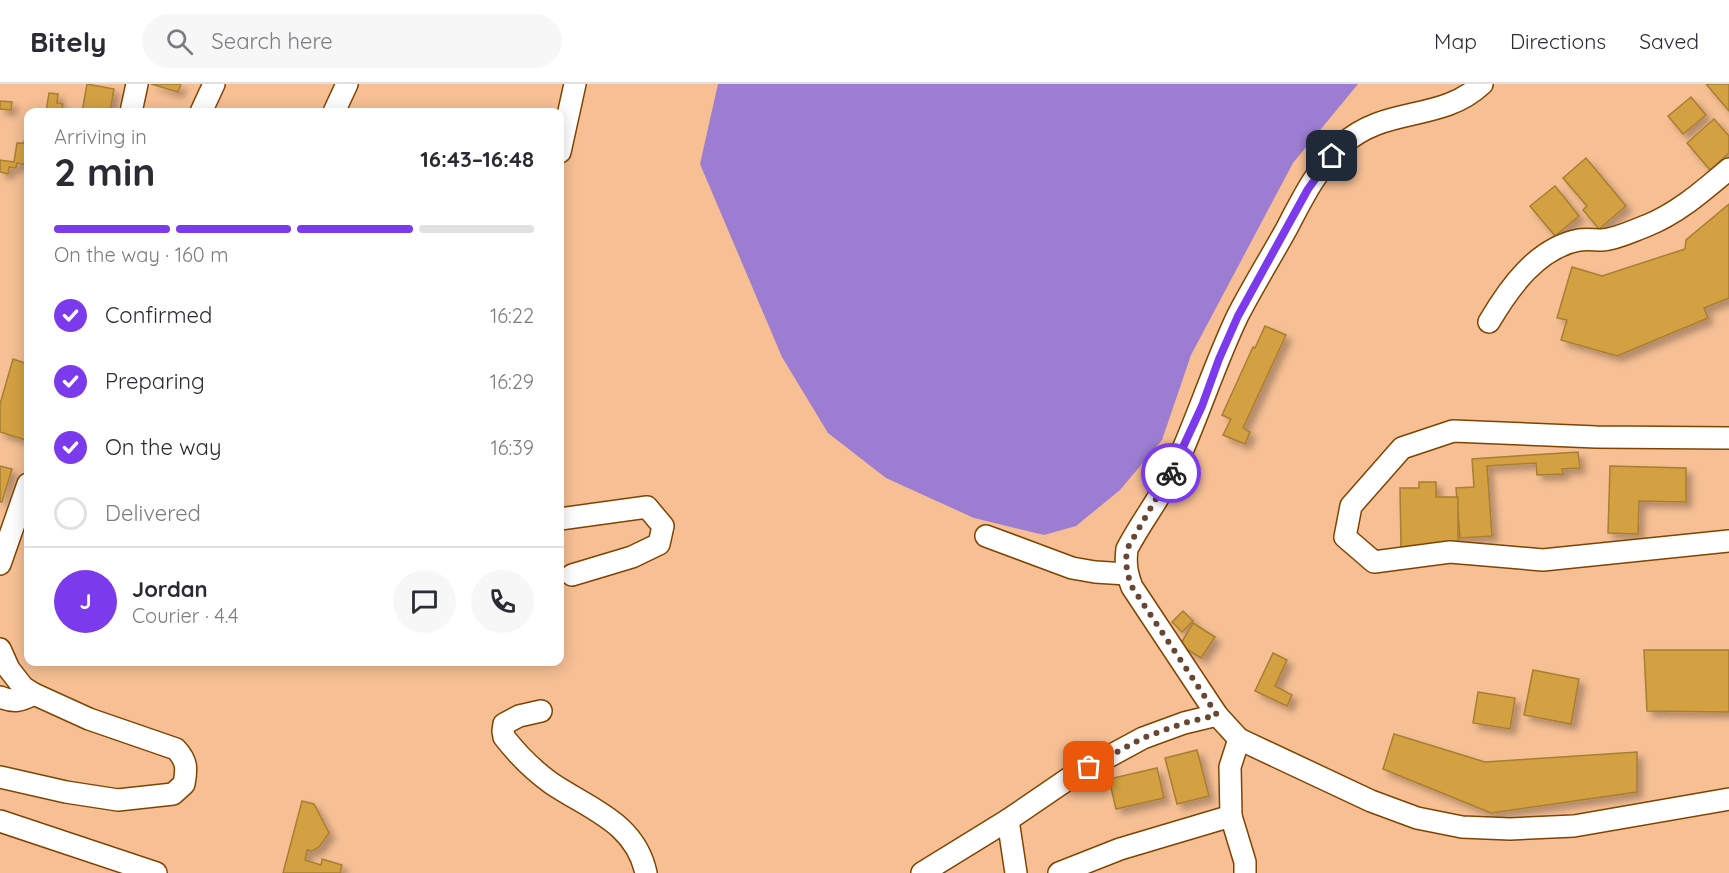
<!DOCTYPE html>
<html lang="en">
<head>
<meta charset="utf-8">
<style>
	:root { --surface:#fff; --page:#f7f7f7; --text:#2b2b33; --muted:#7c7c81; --line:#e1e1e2; --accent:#7c3aed }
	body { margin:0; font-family:Quicksand,sans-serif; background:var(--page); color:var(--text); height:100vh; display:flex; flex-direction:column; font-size:22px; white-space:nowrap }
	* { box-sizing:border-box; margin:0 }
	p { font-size:20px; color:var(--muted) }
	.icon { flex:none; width:33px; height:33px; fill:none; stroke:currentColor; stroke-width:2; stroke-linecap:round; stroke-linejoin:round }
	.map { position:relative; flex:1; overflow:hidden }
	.details { position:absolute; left:24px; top:24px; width:540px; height:558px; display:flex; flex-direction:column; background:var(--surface); border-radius:12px; box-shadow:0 3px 15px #0003 }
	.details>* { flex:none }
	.pin { position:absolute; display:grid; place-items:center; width:51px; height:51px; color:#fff; margin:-26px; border-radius:12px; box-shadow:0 3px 9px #0006 }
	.courier { position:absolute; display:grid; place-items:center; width:60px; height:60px; margin:-30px; border:4px solid #7c3aed; border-radius:50%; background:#fff; color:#222; box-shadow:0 2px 8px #0007 }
	.summary em { font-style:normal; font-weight:700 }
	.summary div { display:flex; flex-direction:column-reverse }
	.summary { display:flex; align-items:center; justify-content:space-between; height:102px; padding:0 30px }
	h1 { font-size:39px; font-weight:700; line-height:45px }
	.bar { display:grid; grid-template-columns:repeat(4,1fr); gap:9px 6px; align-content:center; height:72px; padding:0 30px }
	.bar i { height:8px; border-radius:4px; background:var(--line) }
	.bar .active { background:var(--accent) }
	.bar p { grid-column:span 4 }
	.line { display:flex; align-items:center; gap:15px; padding:0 30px; border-top:2px solid var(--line) }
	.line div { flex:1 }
	.round { display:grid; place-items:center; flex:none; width:63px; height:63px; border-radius:32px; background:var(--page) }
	ol { padding:0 30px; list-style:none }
	li { display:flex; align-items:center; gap:18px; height:66px }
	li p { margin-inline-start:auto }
	li .icon { padding:6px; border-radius:50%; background:var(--accent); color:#fff; stroke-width:4 }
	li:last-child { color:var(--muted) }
	li i { width:33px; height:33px; border:3px solid var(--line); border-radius:50% }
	header { display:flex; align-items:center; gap:36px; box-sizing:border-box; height:84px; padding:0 30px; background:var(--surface); border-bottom:2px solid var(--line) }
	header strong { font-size:28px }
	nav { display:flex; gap:33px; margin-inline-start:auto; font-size:21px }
	.search { width:420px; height:54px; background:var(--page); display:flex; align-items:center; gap:15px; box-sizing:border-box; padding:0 21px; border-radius:33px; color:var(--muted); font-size:22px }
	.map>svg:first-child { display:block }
</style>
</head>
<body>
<header>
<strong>Bitely</strong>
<div class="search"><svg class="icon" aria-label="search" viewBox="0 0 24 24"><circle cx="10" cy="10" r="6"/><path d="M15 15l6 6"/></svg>Search here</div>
<nav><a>Map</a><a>Directions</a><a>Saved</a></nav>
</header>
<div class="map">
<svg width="1729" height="789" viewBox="0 0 1729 789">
	<defs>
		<filter id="shadow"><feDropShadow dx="5.5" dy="5.5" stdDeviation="3" flood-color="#0004"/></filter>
	</defs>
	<rect width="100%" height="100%" fill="#f6bf94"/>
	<polygon fill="#9c7dd1" points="718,0 1358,0 1293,79 1191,271 1162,356 1120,406 1076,442 1044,451 974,434 886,394 828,349 782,273 700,80"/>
	<g fill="#d3a142" stroke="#a87e30" stroke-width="1.5" filter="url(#shadow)">
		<polygon points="87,0 114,5 110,28 82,28"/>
		<polygon points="151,0 181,0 178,8"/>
		<polygon points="1706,0 1729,0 1729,27"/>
		<polygon points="49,9 58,10 57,19 63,20 61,28 46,28"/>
		<polygon points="1691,13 1706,31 1683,50 1668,32"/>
		<polygon points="0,17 12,18 11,26 0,25"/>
		<polygon points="1714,35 1729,52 1729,69 1710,86 1687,59"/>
		<polygon points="25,53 28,53 28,81 17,79 16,84 9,83 8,90 0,88 0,76 14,78 17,59 24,59"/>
		<polygon points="1586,74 1626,122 1599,145 1583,126 1587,122 1563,94"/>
		<polygon points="1555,102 1579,132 1555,152 1530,122"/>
		<polygon points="1729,120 1729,214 1704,224 1708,234 1617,272 1561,256 1567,236 1557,234 1572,183 1602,192 1685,165 1686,156"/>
		<polygon points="1265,242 1286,251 1243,344 1250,348 1245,360 1223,351 1231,335 1222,331 1253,263 1255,264"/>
		<polygon points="13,275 28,280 28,346 26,356 0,348 0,320"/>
		<polygon points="1578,368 1580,384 1562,385 1563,390 1537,391 1536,379 1487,382 1492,452 1460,454 1456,404 1474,403 1472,375"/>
		<polygon points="0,382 12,385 2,418 0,418"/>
		<polygon points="1610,382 1686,384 1686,418 1639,417 1638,450 1608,449"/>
		<polygon points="1419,398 1436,398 1436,413 1458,413 1458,464 1401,464 1400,404 1419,404"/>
		<polygon points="1183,527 1193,537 1182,548 1172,538"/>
		<polygon points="1193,539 1215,553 1201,574 1180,561"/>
		<polygon points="1644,566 1729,566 1729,628 1647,627"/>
		<polygon points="1273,569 1287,576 1275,602 1292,611 1287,622 1255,607"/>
		<polygon points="1533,586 1579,595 1571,640 1524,631"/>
		<polygon points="1478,608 1515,614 1510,645 1473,639"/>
		<polygon points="1394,650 1485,678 1637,668 1637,708 1491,729 1383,685"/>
		<polygon points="1197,666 1209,712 1177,720 1165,674"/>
		<polygon points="1157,684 1164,714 1116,725 1109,695"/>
		<polygon points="302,717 314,720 329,749 319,763 312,767 307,766 305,776 321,781 322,775 342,781 340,789 283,789"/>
	</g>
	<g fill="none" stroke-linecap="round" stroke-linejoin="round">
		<defs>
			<g id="minor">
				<path d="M1482,0C1440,39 1386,21 1342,61C1318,83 1302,115 1287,144C1271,173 1253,202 1238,231C1215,279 1199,330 1177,379C1164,409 1142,436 1127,465C1125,480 1127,490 1132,503L1217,631L1239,655L1371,717L1417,734L1462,743L1510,745L1574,742L1729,715"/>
				<polyline points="131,28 137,0"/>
				<polyline points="201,28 214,0"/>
				<polyline points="334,28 347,0"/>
				<polyline points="560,68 575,0"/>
				<path d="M1489,238C1509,204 1537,164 1579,156C1586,155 1594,156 1602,156C1617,155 1632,147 1646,142C1678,129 1703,107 1729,85"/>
				<polyline points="1729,354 1596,353 1453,347 1402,364 1351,422 1345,453 1374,478 1450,468 1543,476 1729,457"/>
				<polyline points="560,435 647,423 663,442 659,460 632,473 572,491"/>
				<polyline points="986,452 1072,484 1095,488 1127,490"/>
				<polyline points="0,480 28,400"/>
				<path d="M0,565L9,585L23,603L34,610L89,635L176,665C187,677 187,684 184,700L173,710L118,716L66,708L0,693"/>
				<path d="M0,613C14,619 21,617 34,610"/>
				<path d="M541,627L519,632L504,640L503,647L504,653C518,671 533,686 551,699C589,725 635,738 646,789"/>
				<polyline points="1239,655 1230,683 1231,732 1245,778 1245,789"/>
				<polyline points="1008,736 1016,789"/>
				<polyline points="0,737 156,789"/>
				<polyline points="922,789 1008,736 1071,693 1143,654 1184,639 1217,631"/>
				<polyline points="1059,789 1120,765 1231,732"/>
			</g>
		</defs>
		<use href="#minor" stroke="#7f4400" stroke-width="24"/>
		<use href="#minor" stroke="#fff" stroke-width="21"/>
	</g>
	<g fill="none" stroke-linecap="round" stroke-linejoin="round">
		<path stroke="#684634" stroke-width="6" stroke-dasharray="0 10.8" d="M1089,683L1143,654L1184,639L1217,631L1132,503C1127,490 1125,480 1127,465L1171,389"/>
		<polyline stroke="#7c3aed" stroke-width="8" points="1171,389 1202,322 1219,275 1238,232 1308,105 1332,72"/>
	</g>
</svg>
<div class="pin" style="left:1089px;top:683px;background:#ea580c"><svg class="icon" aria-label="bag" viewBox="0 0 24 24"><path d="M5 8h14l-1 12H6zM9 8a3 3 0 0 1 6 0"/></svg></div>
<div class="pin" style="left:1332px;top:72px;background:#1f2937"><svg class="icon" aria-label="home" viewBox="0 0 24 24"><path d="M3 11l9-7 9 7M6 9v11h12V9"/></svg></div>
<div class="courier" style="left:1171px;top:389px"><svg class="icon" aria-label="bike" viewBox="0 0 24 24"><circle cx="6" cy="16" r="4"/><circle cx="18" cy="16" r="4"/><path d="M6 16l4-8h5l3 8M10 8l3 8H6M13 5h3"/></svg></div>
<section class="details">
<div class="summary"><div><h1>2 min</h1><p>Arriving in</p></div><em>16:43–16:48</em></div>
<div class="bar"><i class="active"></i><i class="active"></i><i class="active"></i><i></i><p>On the way · 160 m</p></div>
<ol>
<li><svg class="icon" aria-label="check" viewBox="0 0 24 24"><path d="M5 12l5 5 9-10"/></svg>Confirmed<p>16:22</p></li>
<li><svg class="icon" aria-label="check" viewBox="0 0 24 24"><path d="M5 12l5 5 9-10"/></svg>Preparing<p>16:29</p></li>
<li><svg class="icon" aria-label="check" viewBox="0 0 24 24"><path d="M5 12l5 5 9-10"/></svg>On the way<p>16:39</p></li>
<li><i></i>Delivered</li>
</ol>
<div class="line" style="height:108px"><b class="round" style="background:var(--accent);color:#fff">J</b><div><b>Jordan</b><p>Courier · 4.4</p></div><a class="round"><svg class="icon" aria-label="chat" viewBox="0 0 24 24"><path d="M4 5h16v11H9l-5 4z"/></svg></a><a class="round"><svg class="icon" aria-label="phone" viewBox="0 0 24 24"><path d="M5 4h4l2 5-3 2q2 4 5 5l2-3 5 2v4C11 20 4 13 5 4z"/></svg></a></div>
</section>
</div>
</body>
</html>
